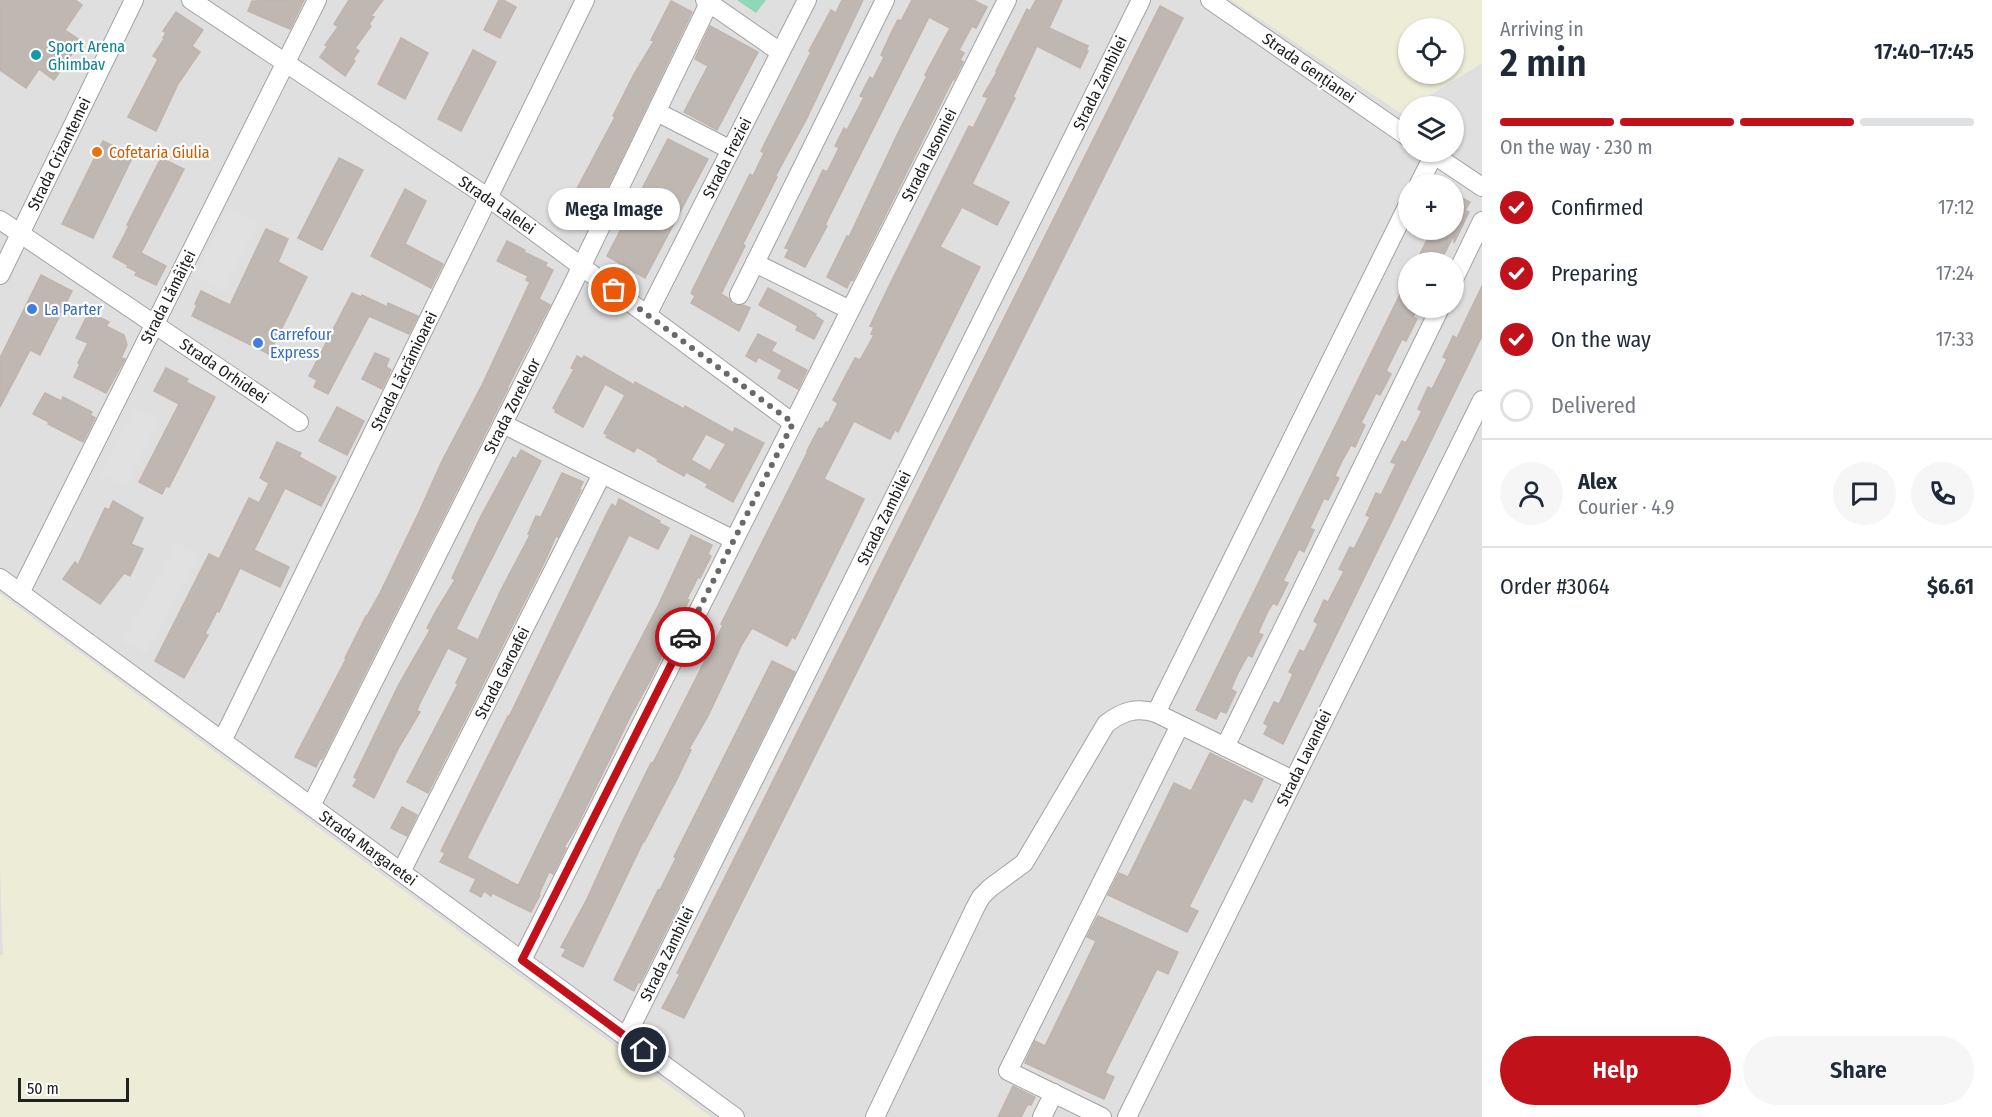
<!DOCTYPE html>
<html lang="en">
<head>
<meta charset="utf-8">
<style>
	:root { --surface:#fff; --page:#f6f6f7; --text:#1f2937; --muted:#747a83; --line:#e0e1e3; --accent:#c1121c }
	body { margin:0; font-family:"Fira Sans Condensed",sans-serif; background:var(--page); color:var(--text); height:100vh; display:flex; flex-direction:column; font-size:22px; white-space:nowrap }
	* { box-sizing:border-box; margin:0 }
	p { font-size:20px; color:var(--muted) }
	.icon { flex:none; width:33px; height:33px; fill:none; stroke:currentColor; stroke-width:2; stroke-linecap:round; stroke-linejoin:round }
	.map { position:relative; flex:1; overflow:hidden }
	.sheet { display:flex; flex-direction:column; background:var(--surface); width:510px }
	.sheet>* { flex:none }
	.tools { position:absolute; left:1398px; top:18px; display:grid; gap:12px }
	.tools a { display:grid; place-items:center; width:66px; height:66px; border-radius:50%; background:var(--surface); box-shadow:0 2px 4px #0004; font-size:30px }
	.scale { position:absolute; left:18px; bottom:15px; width:111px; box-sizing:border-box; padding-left:6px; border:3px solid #212121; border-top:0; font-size:16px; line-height:21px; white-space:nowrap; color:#212121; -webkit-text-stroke:4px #fff; paint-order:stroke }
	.pin { position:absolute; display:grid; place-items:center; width:51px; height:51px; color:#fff; margin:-26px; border:3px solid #fff; border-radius:50%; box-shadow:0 2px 6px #0007 }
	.courier { position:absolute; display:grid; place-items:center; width:60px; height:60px; margin:-30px; border:4px solid #c1121c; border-radius:50%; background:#fff; color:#222; box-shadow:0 2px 8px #0007 }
	.bubble { position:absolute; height:42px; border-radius:21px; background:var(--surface); box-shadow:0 2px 4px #0004; font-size:20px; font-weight:600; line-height:42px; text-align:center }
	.headline em { font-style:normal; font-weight:600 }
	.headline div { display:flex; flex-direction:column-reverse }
	.headline { display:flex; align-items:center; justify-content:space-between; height:102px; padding:0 18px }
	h1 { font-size:39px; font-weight:600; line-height:45px }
	.bar { display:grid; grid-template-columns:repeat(4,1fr); gap:9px 6px; align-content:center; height:72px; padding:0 18px }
	.bar i { height:8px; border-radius:4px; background:var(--line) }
	.bar .active { background:var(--accent) }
	.bar p { grid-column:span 4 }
	.line { display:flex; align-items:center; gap:15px; padding:0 18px; border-top:2px solid var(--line) }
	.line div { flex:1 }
	.round { display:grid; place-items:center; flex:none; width:63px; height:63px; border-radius:32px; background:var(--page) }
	ol { padding:0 18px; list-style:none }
	li { display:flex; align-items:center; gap:18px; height:66px }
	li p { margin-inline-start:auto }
	li .icon { padding:6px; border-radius:50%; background:var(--accent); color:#fff; stroke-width:4 }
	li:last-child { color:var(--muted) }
	li i { width:33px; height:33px; border:3px solid var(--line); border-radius:50% }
	.button { display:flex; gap:12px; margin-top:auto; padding:12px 18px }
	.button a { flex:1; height:69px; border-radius:36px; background:var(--accent); color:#fff; font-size:24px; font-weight:600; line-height:69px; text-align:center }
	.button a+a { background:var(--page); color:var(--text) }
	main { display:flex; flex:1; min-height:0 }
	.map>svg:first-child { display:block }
</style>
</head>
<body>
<main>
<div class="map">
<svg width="1482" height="1117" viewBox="0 0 1482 1117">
	<rect width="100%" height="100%" fill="#f1eee9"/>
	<g fill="#dfdfdf" fill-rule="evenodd">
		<path d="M0,0H1232L1401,113L1408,109V152H1454V106H1412L1482,63V1117H711L0,594ZM1408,184H1454V230H1408ZM1408,262H1454V308H1408Z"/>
		<polygon points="0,866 1,866 3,955 0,955"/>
	</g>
	<g fill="#ededd7" fill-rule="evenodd">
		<path d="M1232,0H1482V63L1412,106H1408V109L1401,113ZM1408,28H1454V74H1408Z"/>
		<polygon points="0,594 711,1117 0,1117 0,955 3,955 0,866"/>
	</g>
	<polygon fill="#8fd8b7" points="737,0 766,0 756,13"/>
	<g fill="#e1e1e1">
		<polygon points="229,208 258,223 223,291 194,276"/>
		<polygon points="136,407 160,419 125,487 100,474"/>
		<polygon points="177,543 199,555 146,653 123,641"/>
	</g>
	<g fill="#beb7b2" stroke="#c1b4ad" stroke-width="1.5" fill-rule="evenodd">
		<polygon points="0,0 75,0 82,5 65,30 81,41 54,80 39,69 26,88 0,70"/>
		<polygon points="304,0 290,29 248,11 252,1"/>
		<polygon points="349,0 383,0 371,16 374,17 369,24 371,26 355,48 359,51 353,59 355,61 345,76 320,57 328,46 325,45 338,27 334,24"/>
		<polygon points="499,0 503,0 516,7 500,38 484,30"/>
		<polygon points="842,0 863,0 806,120 775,177 777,177 743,244 745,246 721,294 728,298 733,305 743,305 750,308 739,331 691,303 695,296 691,293 750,174 753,176 764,153 761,151 811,52 809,51 831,10 836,13"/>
		<polygon points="912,0 973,0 987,7 976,28 972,26 959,50 964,53 960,60 963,62 954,80 953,79 853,280 851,279 847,288 827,277 847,236 849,237 897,135 927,76 925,75 950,28 929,17 825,225 827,226 805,267 785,257 789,249 785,248 823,170 827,172 839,148 835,146 844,128 847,130 860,105 864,97 860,96 870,77 873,79 884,57 881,55 892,31 898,20 901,21"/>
		<polygon points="1036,0 1062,0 1049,28 1088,46 1086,51 1088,51 1080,68 1037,46 1013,97 1015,98 972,184 1009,202 997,225 962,207 940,247 980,267 970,287 898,432 895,430 890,439 854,421 824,479 864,499 852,524 795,639 792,637 787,646 752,628 742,644 708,716 689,749 691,750 677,779 644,842 643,842 583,967 562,956 566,949 561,947 587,899 622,822 651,763 653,763 723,625 721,624 808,451 807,451 819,428 822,429 826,422 828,423 838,403 833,400 855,358 860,360 874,335 871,334 874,327 870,326 888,288 969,126 973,128 988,98 983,96 997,72 996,71 1027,9 1030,11"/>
		<polygon points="671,1 692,12 605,193 591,218 587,216 583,225 563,215 615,117 613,116 634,74 654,41 651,40"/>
		<polygon points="1160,6 1183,18 684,1018 662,1008 680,974 677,973"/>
		<polygon points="176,12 203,30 192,46 200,52 178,84 156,131 128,117 158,59 153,56 164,39 163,38 166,33 163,31"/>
		<polygon points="710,26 758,52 717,130 684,112 708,66 695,59"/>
		<polygon points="401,38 428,53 405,99 378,84"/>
		<polygon points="473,50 496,62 461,131 438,119"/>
		<polygon points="668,139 708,159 645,278 607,256"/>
		<polygon points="103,141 133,156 93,238 62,224"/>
		<polygon points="161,158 184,169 141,253 166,266 156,285 135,275 137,272 127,267 128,265 113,257 129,226 127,225"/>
		<polygon points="339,158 363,170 322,250 298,238"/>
		<polygon points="405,189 426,201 405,244 443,264 431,288 371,256"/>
		<polygon points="1454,194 1470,202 1465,210 1469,212 1454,243 1454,235 1440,262 1416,262 1432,230 1454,230"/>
		<polygon points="266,229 288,239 278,262 307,277 269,354 192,316 197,305 195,304 201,291 230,305"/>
		<polygon points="507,241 525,250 524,252 547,263 545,266 553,270 539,299 550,305 507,388 508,388 322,759 320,759 316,767 295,757 346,659 345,658 366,616 367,616 380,593 420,510 442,461 482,385 530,282 526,280 528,276 497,261"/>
		<polygon points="41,275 72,291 40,355 30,350 0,407 0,358"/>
		<polygon points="1408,278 1408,308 1417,309 1413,317 1417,319 1406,341 1402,339 1386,371 1391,374 1380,395 1376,393 1361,423 1365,425 1355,447 1351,445 1342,461 1335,476 1339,478 1328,500 1324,498 1310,528 1314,530 1304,552 1299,549 1283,581 1288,583 1277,605 1273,603 1268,611 1258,633 1263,635 1257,646 1252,657 1248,655 1238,673 1231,689 1236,692 1226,713 1220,711 1216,719 1196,710"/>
		<polygon points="1482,286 1482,336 1283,744 1264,734 1268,726 1264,723 1274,702 1279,704 1283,696 1293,674 1289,672 1300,650 1304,652 1318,624 1314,621 1319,611 1324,600 1328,602 1344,571 1339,569 1350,547 1354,549 1370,517 1366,515 1376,493 1381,495 1385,487 1396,464 1391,462 1402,441 1406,443 1422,411 1418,409 1428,387 1432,389 1447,359 1443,357 1448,347 1453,336 1457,338"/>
		<polygon points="768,288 816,314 815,316 823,321 814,339 796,330 798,326 759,305"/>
		<polygon points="352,293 361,297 362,295 387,307 388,303 418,316 409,334 369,316 328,394 314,387 317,380 309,376"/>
		<polygon points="89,312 109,322 106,326 124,335 127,345 121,358 125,359 106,393 74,377 80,364 78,363 88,343 76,338"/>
		<polygon points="758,334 776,343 771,351 807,370 798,389 778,378 782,370 758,357 756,362 746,356"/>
		<polygon points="375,353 389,359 386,367 391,370 382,389 362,379"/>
		<path d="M577,356L582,359L584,356L634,385L635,382L684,409L685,406L733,433L735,428L764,443L733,502L706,487L708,484L686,472L684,476L657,461L658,459L637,447L634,452L606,437L608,435L604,433L625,395L605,384L583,427L555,412L556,410L553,408L574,369L571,368ZM706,434L726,444L710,471L691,460Z"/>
		<polygon points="166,368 188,379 186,382 215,397 169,487 166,486 162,494 139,482 179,404 154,391"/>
		<polygon points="45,393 61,401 63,397 92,412 90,415 95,418 83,442 48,424 49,422 33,414"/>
		<polygon points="337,407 364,421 347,455 319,441"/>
		<polygon points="277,442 301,453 299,457 336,477 321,506 285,488 254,550 289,567 280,587 240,568 219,612 217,611 205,634 208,635 184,678 155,661 209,554 219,559 249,498 259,503 269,483 260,478"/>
		<polygon points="521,450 541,461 456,629 478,640 501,590 530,535 528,534 536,516 541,517 562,473 583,482 579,490 581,490 558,537 556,536 544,563 428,793 407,782 458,684 456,683 468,658 448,648 419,705 417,711 420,712 399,747 374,798 353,786 357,779 354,777 399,684 430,630 427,628 436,611 455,580 452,578 480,518 513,457 516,459"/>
		<polygon points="619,499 660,521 659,523 669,528 658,549 629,535 467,858 517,885 519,884 611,696 658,606 691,535 712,545 708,554 711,556 700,578 698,577 687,599 689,600 652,677 631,715 576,828 564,847 566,848 553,874 549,872 539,894 540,895 531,912 492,893 491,896 484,891 481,897 470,891 476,879 440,862 445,853 441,851 508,716 509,717 606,515 612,504 616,507"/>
		<polygon points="113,501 143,518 131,544 143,549 130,576 124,573 100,604 63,579 75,562 78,565 105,508 109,510"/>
		<polygon points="772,661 795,672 640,983 638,982 634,991 614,980 658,890 660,890 676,858 674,857"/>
		<polygon points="1210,753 1263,779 1252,802 1244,798 1189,907 1198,911 1187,932 1108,895 1119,873 1128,877 1174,783 1191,791"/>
		<polygon points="402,807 417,815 407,836 391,828"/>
		<polygon points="1098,916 1178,952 1168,974 1157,969 1105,1073 1114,1077 1104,1099 1025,1063 1035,1041 1045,1046 1096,941 1087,937"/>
		<polygon points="1013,1086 1035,1097 1031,1105 1028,1104 1021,1117 998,1117"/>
	</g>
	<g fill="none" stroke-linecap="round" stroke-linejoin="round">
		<defs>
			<g id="minor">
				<polyline points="191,0 489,198 793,423"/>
				<polyline points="705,0 780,52"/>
				<polyline points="1210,0 1408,137"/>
				<polyline points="657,112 731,150"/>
				<polyline points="1430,152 1482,187"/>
				<polyline points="1419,184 1434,154"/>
				<polyline points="0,220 299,422"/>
				<polyline points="0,275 134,0"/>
				<polyline points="1454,279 1482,221"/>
				<polyline points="739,295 755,263"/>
				<polyline points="850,310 755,263 885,0"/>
				<polyline points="647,315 807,0"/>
				<polyline points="503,424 734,540"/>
				<polyline points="0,578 735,1117"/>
				<polyline points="20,593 317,0"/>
				<polyline points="1156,713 1408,205"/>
				<polyline points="222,741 585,0"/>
				<polyline points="1225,747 1440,308"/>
				<polyline points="311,806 570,290 709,3"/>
				<polyline points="401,872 602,474"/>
				<polyline points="522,960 1007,0"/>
				<polyline points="626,1037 1141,0"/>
				<path d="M875,1117L975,908L981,897L990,888L1024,863L1106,724C1123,711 1136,707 1156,713L1293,780"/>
				<polyline points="1042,1117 1054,1093"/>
				<polyline points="1102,1117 1008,1071 1180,725"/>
				<polyline points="1127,1117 1482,400"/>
			</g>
		</defs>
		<use href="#minor" stroke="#a2a2a2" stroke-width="20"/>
		<use href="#minor" stroke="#fff" stroke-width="18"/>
	</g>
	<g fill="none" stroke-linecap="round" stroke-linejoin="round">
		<polyline stroke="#6a6967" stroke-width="6" stroke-dasharray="0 10.8" points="614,290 793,423 685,637"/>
		<polyline stroke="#c1121c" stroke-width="8" points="644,1050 522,960 685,637"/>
	</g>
	<circle fill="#0f9aa8" stroke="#fff" stroke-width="2" cx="36" cy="55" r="6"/>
	<circle fill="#e8710a" stroke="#fff" stroke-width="2" cx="97" cy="152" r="6"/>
	<g fill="#3f7fe0" stroke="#fff" stroke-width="2">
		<circle cx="32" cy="309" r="6"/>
		<circle cx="258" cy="343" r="6"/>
	</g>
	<g text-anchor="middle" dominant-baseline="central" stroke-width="4.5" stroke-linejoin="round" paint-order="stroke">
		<g font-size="16" fill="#0d838f" stroke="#fff" text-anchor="start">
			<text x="48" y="46">Sport Arena<tspan x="48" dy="18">Ghimbav</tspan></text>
		</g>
		<g font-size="16" fill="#212121" stroke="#fff">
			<text transform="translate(1309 68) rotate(35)">Strada Gențianei</text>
			<text transform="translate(1100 83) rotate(-64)">Strada Zambilei</text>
			<text transform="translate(59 154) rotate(-64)">Strada Crizantemei</text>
			<text transform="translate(929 155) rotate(-63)">Strada Iasomiei</text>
			<text transform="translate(727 158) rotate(-63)">Strada Freziei</text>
			<text transform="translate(497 205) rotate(35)">Strada Lalelei</text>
			<text transform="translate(168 297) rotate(-63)">Strada Lămâiței</text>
			<text transform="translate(224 371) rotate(34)">Strada Orhideei</text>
			<text transform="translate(404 371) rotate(-64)">Strada Lăcrămioarei</text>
			<text transform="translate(512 406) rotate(-63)">Strada Zorelelor</text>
			<text transform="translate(884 518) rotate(-64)">Strada Zambilei</text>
			<text transform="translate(502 673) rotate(-63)">Strada Garoafei</text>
			<text transform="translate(1304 758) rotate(-64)">Strada Lavandei</text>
			<text transform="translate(368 848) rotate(36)">Strada Margaretei</text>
			<text transform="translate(667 954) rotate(-64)">Strada Zambilei</text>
		</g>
		<g font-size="16" fill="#c56008" stroke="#fff" text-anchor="start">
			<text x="109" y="152">Cofetaria Giulia</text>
		</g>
		<g font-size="16" fill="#366cbe" stroke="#fff" text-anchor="start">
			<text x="44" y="309">La Parter</text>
			<text x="270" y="334">Carrefour<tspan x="270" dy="18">Express</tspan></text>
		</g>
	</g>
</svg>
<div class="tools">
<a><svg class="icon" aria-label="locate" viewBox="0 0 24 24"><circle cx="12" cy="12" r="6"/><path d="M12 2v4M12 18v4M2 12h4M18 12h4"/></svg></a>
<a><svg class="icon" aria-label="layers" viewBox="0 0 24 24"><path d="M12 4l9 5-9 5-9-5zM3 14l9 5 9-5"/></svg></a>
<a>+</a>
<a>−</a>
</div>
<div class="scale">50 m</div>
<div class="pin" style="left:614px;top:290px;background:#ea580c"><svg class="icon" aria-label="bag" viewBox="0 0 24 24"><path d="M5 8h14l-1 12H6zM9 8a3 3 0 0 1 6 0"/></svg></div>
<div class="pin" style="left:644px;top:1050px;background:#1f2937"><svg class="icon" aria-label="home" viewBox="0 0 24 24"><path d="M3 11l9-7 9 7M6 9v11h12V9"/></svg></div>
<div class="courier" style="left:685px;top:637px"><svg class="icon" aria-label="car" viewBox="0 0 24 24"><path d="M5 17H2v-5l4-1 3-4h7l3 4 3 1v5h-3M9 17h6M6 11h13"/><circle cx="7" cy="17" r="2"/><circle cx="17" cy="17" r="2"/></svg></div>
<div class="bubble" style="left:548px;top:188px;width:132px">Mega Image</div>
</div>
<section class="sheet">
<div class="headline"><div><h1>2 min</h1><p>Arriving in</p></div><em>17:40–17:45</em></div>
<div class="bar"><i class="active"></i><i class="active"></i><i class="active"></i><i></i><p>On the way · 230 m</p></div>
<ol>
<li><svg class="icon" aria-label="check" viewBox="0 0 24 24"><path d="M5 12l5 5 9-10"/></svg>Confirmed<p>17:12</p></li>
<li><svg class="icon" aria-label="check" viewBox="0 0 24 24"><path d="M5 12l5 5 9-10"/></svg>Preparing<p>17:24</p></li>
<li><svg class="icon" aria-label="check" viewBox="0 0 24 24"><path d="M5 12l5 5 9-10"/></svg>On the way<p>17:33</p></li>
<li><i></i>Delivered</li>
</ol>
<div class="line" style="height:108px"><a class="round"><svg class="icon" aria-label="person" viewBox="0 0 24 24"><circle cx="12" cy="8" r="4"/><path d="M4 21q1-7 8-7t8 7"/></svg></a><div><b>Alex</b><p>Courier · 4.9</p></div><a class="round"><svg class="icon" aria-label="chat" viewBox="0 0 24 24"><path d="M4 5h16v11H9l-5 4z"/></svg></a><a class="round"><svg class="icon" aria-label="phone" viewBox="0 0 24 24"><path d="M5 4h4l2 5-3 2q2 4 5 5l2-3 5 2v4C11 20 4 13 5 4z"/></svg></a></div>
<div class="line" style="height:78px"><div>Order #3064</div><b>$6.61</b></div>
<div class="button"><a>Help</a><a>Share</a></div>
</section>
</main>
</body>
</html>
